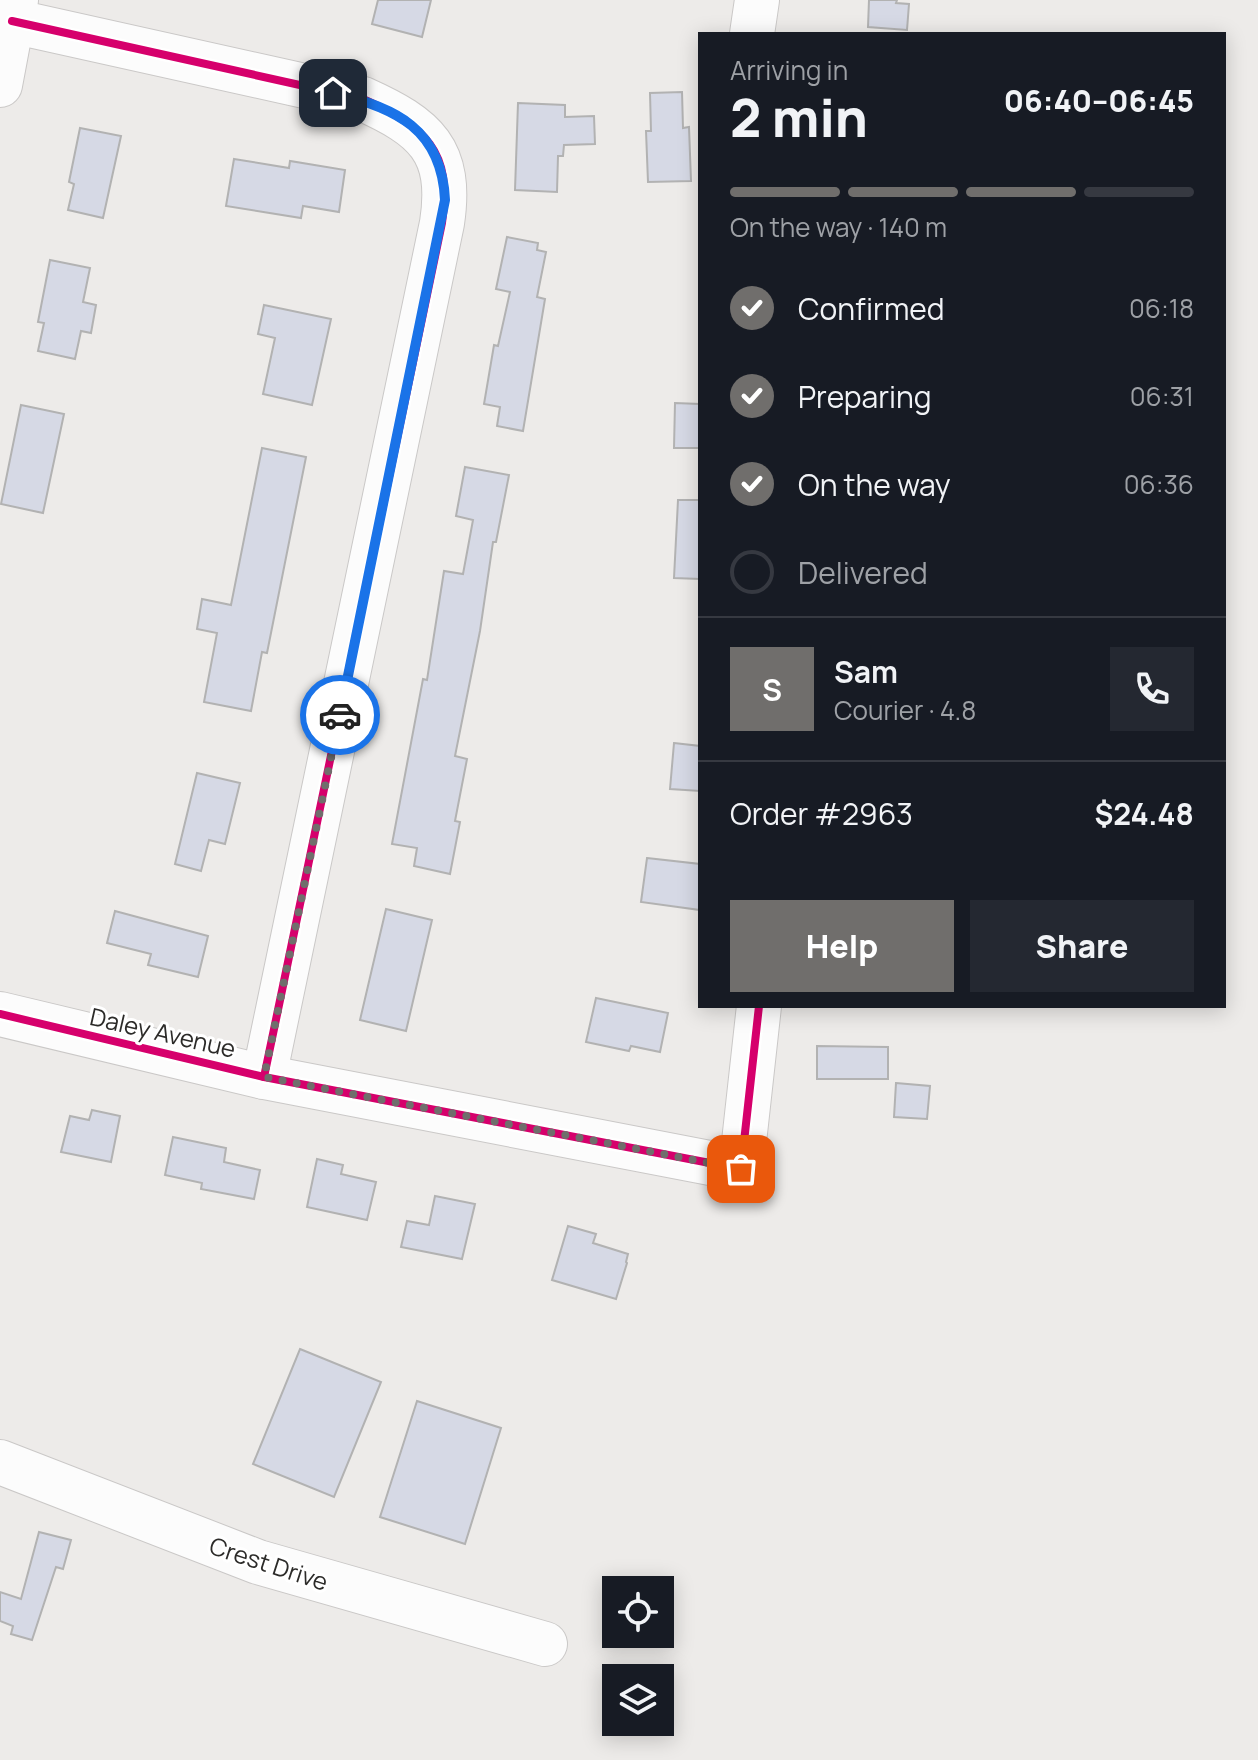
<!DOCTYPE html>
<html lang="en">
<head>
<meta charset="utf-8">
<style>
	:root { --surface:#171b24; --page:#242831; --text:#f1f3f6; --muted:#9ea1a6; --line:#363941; --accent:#706e6c }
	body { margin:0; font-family:Manrope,sans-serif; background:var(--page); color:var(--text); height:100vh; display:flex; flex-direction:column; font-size:30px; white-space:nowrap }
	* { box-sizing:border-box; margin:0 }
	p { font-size:26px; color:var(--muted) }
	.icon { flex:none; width:44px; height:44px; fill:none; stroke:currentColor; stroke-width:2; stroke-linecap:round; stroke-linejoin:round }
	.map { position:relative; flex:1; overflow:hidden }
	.panel { position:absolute; left:698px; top:32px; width:528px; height:976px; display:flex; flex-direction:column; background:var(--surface); border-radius:0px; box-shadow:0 4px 20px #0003 }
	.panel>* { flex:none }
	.tools { position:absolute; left:602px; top:1576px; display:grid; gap:16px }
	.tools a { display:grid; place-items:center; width:72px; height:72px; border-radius:0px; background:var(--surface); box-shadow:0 4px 20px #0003; font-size:40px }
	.pin { position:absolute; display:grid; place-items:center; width:68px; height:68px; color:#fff; margin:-34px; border-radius:16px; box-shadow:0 4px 12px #0006 }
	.courier { position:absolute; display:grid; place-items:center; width:80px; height:80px; margin:-40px; border:6px solid #1a73e8; border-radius:50%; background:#fff; color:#222; box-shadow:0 2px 10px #0007 }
	.summary em { font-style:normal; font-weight:800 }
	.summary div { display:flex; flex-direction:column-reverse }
	.summary { display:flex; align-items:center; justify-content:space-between; height:136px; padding:0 32px }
	h1 { font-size:52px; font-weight:800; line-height:60px }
	.bar { display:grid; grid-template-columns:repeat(4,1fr); gap:12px 8px; align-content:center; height:96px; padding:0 32px }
	.bar i { height:10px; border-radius:6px; background:var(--line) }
	.bar .selected { background:var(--accent) }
	.bar p { grid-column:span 4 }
	.line { display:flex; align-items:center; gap:20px; padding:0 32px; border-top:2px solid var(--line) }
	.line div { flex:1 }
	.round { display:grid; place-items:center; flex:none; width:84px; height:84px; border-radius:0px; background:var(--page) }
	ol { padding:0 32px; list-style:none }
	li { display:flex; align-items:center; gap:24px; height:88px }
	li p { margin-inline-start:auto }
	li .icon { padding:8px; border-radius:50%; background:var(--accent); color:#fff; stroke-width:4 }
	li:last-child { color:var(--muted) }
	li i { width:44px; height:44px; border:4px solid var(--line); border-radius:50% }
	.action { display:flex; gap:16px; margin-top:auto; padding:16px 32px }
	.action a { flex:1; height:92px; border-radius:0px; background:var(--accent); color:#fff; font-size:32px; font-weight:800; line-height:92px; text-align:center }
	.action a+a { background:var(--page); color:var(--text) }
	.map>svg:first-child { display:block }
</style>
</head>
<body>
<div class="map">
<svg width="1258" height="1760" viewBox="0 0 1258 1760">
	<rect width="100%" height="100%" fill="#edebe9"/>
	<g fill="#d6d9e5" stroke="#b2b2b2" stroke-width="2">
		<polygon points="378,0 431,0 422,37 372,24"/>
		<polygon points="869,0 897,0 896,3 909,4 907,30 868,27"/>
		<polygon points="682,92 683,128 689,127 691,181 648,182 646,131 651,131 650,93"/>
		<polygon points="518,103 565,105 565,117 594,116 595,144 564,145 563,156 558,156 557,192 515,190"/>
		<polygon points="80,128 121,136 103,218 68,210 74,184 69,182"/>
		<polygon points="234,159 289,168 290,161 345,170 339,212 303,206 301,218 226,206"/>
		<polygon points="507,237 538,243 537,250 546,252 537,297 545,299 523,431 497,426 500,407 484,404 494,345 498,346 510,292 496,289"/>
		<polygon points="50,260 90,268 83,302 96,305 91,333 81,331 75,359 38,351 44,323 38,322"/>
		<polygon points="264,305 331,319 312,405 263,394 275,338 258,334"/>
		<polygon points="675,403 700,404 700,448 674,448"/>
		<polygon points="21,405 64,414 43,513 1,504"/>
		<polygon points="262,448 306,457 267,653 262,652 251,711 204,702 217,633 197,629 202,599 231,605"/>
		<polygon points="465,467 509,475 496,542 493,542 480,631 455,756 467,759 455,821 460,822 450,874 414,866 417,848 392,844 423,679 427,680 444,571 463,574 473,520 456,516"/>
		<polygon points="678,500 700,500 700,579 674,578"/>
		<polygon points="674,743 700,746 700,791 670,789"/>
		<polygon points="197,773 240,783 225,844 209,840 201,871 175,864"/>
		<polygon points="647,858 700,864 700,910 641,902"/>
		<polygon points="386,909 432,920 406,1031 360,1020"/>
		<polygon points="115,911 208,936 198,977 148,965 151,954 107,943"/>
		<polygon points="596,998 668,1013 660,1052 631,1046 629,1051 586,1042"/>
		<polygon points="817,1046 888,1047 888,1079 817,1079"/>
		<polygon points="896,1083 930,1086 927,1119 894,1117"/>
		<polygon points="92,1110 120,1116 111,1162 61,1152 70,1116 89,1120"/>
		<polygon points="173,1137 226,1148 224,1162 260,1170 254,1199 201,1189 202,1183 165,1175"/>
		<polygon points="317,1159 343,1165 341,1174 376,1182 367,1220 307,1207"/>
		<polygon points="435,1196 475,1204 462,1259 401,1247 407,1221 429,1225"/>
		<polygon points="568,1226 596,1234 593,1243 628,1254 626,1262 627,1263 616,1299 552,1280"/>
		<polygon points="300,1349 381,1382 334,1497 253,1464"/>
		<polygon points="417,1401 501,1428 465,1544 380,1517"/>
		<polygon points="39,1532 71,1540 63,1569 56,1567 32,1640 11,1634 13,1626 0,1621 0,1592 21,1599"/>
	</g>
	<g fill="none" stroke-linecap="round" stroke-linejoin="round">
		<defs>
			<g id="minor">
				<path d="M12,21L363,99C425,127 453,150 442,223L264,1077"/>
				<polyline points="752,34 757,0"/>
				<polyline points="0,85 16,0"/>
				<polyline points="0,1014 264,1077 741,1169 759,1006"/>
				<polyline points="0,1462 258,1562 545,1644"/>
			</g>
		</defs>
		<use href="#minor" stroke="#cac8c7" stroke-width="46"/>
		<use href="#minor" stroke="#fcfcfc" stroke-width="44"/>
		<defs>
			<g id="cycleway">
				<path d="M12,21L363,99C425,127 453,150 442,223L264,1077"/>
				<polyline points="0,1014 264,1077 741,1169 759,1006"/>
			</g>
		</defs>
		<use href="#cycleway" stroke="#fff" stroke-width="13"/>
		<use href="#cycleway" stroke="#d6006c" stroke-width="8"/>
	</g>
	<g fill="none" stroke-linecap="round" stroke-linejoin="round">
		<polyline stroke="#706e6c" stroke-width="8" stroke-dasharray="0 14.4" points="340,715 264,1077 741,1169"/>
		<path stroke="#1a73e8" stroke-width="10" d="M333,93C396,107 442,130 445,200L340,715"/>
	</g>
	<g text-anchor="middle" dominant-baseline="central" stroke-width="6" stroke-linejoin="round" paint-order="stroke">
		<g font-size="24" fill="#2c2b29" stroke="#fff">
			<text transform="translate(163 1032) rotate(13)">Daley Avenue</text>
			<text transform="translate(269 1563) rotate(18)">Crest Drive</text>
		</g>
	</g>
</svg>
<div class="tools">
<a><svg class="icon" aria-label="locate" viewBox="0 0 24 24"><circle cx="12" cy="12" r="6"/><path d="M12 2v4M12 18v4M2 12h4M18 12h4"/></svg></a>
<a><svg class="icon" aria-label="layers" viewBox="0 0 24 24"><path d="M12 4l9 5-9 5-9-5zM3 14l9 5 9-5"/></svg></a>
</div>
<div class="pin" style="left:741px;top:1169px;background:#ea580c"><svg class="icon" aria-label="bag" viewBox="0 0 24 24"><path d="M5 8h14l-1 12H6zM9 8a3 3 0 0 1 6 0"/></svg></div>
<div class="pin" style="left:333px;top:93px;background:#1f2937"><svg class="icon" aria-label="home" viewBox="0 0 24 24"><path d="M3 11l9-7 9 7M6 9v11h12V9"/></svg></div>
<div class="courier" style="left:340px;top:715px"><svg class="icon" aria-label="car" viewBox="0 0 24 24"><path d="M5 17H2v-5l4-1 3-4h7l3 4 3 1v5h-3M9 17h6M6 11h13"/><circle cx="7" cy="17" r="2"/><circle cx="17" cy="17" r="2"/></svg></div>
<section class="panel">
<div class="summary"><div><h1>2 min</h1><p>Arriving in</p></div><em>06:40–06:45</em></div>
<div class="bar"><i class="selected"></i><i class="selected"></i><i class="selected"></i><i></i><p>On the way · 140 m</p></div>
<ol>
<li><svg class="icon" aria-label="check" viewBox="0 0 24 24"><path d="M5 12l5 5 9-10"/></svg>Confirmed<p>06:18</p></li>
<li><svg class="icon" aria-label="check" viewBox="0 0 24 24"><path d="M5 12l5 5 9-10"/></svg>Preparing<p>06:31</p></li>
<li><svg class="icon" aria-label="check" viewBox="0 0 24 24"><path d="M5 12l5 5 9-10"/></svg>On the way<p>06:36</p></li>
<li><i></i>Delivered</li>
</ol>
<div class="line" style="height:144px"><b class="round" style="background:var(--accent);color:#fff">S</b><div><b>Sam</b><p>Courier · 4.8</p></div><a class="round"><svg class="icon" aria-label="phone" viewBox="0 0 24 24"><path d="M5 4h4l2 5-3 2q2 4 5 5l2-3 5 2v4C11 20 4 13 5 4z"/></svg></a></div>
<div class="line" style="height:104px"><div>Order #2963</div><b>$24.48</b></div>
<div class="action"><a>Help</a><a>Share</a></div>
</section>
</div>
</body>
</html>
